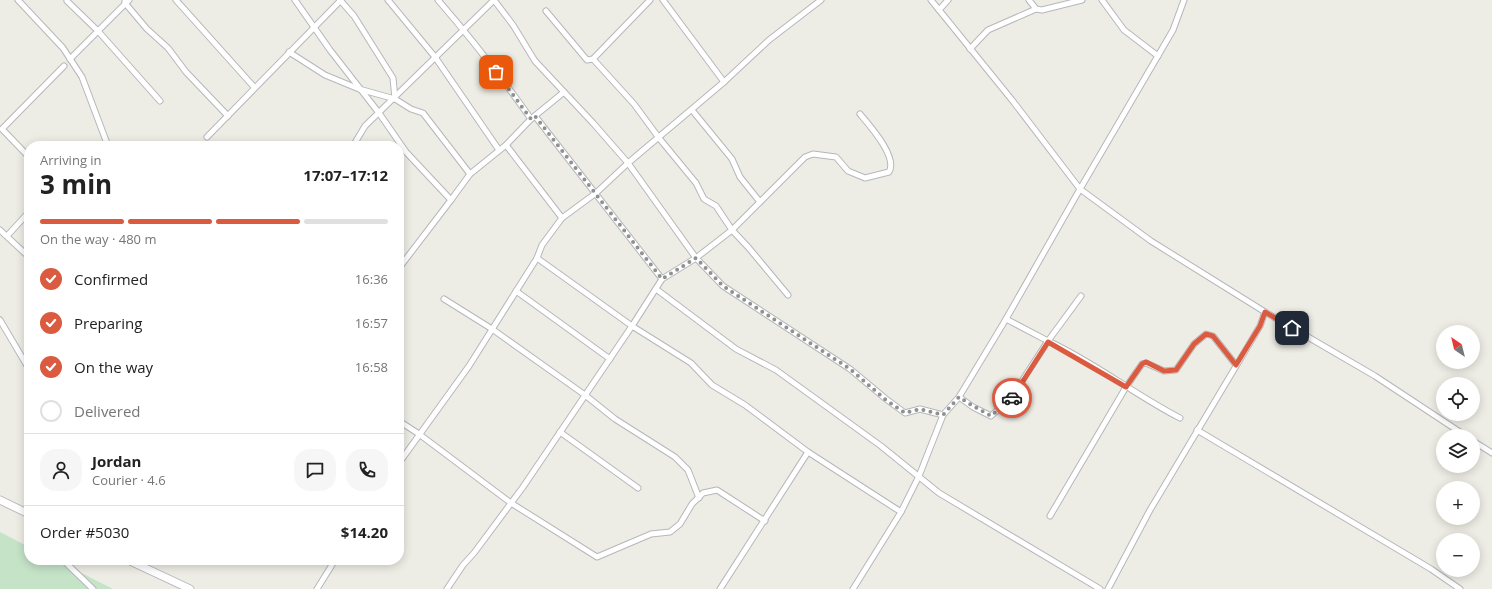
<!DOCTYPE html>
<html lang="en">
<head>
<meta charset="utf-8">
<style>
	:root { --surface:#fff; --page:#f6f6f6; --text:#222; --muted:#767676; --line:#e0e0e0; --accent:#da5b3f }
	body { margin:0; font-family:"Open Sans",sans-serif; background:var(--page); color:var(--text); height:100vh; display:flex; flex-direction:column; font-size:15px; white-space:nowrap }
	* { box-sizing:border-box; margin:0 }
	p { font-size:13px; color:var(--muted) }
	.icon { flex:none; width:22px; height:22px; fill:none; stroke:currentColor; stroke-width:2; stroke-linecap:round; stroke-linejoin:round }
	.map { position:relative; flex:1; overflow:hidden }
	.side { position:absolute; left:24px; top:141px; width:380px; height:424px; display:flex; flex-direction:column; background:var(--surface); border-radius:16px; box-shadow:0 2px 10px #0003 }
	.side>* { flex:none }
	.needle { width:26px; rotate:325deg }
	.controls { position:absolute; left:1436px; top:325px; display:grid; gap:8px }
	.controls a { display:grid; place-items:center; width:44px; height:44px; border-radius:50%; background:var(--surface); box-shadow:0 2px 10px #0003; font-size:20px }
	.pin { position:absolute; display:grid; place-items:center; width:34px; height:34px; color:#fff; margin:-17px; border-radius:8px; box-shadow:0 2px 6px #0006 }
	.courier { position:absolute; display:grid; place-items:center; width:40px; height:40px; margin:-20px; border:3px solid #da5b3f; border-radius:50%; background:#fff; color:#222; box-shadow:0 1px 5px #0007 }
	.headline em { font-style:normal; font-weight:700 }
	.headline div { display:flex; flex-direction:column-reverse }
	.headline { display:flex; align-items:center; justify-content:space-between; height:68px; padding:0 16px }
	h1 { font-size:26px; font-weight:700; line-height:30px }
	.bar { display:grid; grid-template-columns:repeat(4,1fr); gap:6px 4px; align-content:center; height:48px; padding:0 16px }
	.bar i { height:5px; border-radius:3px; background:var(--line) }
	.bar .current { background:var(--accent) }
	.bar p { grid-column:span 4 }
	.line { display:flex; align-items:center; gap:10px; padding:0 16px; border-top:1px solid var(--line) }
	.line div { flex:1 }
	.round { display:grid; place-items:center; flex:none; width:42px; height:42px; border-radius:16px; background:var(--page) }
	ol { padding:0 16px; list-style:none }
	li { display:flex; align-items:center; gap:12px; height:44px }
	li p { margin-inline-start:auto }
	li .icon { padding:4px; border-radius:50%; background:var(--accent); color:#fff; stroke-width:4 }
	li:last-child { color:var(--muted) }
	li i { width:22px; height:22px; border:2px solid var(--line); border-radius:50% }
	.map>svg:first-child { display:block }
</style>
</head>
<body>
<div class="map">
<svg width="1492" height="589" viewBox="0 0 1492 589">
	<rect width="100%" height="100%" fill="#eeede5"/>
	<polygon fill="#c4e3c7" points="0,532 29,547 29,560 56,560 113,589 0,589"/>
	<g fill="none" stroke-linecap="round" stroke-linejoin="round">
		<defs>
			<g id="minor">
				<polyline points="18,0 63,48 82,77 108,146"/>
				<polyline points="125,0 125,3 147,29 168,48 186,72 228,116"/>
				<polyline points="176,0 254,87"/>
				<polyline points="295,0 330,50 379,113 406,152 451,200 399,268"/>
				<polyline points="340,0 354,16 393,78 395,99"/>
				<polyline points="388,0 435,57 499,150"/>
				<path d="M438,0C471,38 502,78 531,119"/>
				<polyline points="663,0 724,82 628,163 696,258 723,286 850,369 886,399 905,413 920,409 943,415 959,397 1006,319 1080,189 1151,241 1265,312 1375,376 1466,436"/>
				<polyline points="931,0 1012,100 1080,189 1173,30 1184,0"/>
				<polyline points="1029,0 1036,9 1042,10 1082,0"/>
				<polyline points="1102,0 1124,30 1158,56"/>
				<polyline points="67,1 98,31 160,101"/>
				<polyline points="939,10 948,0"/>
				<polyline points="546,11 587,60 593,59 634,104 659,138 696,183 704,199 716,206 732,230 748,247 788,295"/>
				<polyline points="970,49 988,30 1036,9"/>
				<polyline points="289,52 325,75 359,89 395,99 411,109 423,113 470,174"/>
				<polyline points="70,59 129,0"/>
				<polyline points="593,59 650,0"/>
				<polyline points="724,82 769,40 821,0"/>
				<polyline points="692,110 732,159 740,177 760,202"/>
				<polyline points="535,116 662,279"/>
				<polyline points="207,137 341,0"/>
				<polyline points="506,145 562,218"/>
				<polyline points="353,146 365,126 494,0"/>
				<polyline points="29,157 2,129 64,66"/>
				<polyline points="451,200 470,174 506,145 531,119 564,92"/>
				<polyline points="0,230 29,257"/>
				<polyline points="7,236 29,212"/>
				<polyline points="537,258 632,326 691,363 712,385 745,405 808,452 901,512"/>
				<polyline points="656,289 736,349 776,370 881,446 939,493 1100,589"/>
				<polyline points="516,291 610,359"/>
				<polyline points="444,299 492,329 585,395 615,419 675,457 688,470 699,498"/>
				<polyline points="1006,319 1048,341 1081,296"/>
				<polyline points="0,320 29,369"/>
				<path d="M959,397L973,407L991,416L1011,398L1048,341C1094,362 1135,395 1180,418"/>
				<polyline points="399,421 419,434 511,503 597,557 651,534 670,532 680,524 692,504 703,493 717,490 765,521"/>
				<polyline points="1197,430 1431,569 1460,589"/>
				<polyline points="560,432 638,488"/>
				<polyline points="1473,441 1492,453"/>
				<polyline points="399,463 469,366 537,258 542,245 562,218 596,193 628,163 593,123 535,61 513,25 494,0"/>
				<polyline points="1050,516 1126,387 1142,364 1146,363 1164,371 1176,370 1194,344 1206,334 1213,336 1236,365"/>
				<polyline points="63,560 93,589"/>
				<polyline points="317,589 335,560"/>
				<path d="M447,589L463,565L474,553L523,487L632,326L662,279L696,258L732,230L805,157L813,154L836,157L848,171L865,178L889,172C898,157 870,126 860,114"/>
				<polyline points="720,589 808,452"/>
				<polyline points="853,589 901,512 919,476 943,415"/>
				<polyline points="1108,589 1150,510 1260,326 1265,312"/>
			</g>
			<g id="secondary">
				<polyline points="0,500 29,514"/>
				<polyline points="128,560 190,589"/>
			</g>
		</defs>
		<use href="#minor" stroke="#b5b7bb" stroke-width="7"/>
		<use href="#secondary" stroke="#b7b8be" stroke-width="9"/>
		<use href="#minor" stroke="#fff" stroke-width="5"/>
		<use href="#secondary" stroke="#fff" stroke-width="7"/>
	</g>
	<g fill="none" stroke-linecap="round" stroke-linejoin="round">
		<polyline stroke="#909191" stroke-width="4" stroke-dasharray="0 7.2" points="496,72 531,119 535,116 662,279 696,258 723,286 850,369 886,400 905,413 920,409 943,415 959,397 973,406 991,416 1012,398"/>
		<polyline stroke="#da5b3f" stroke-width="5" points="1012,398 1048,342 1126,387 1142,364 1146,362 1164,371 1176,370 1194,344 1206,334 1213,336 1236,365 1260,326 1265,312 1292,328"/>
	</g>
</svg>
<div class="controls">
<a><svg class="needle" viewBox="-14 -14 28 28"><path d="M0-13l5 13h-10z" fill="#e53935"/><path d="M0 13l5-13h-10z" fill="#767676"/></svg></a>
<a><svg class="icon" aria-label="locate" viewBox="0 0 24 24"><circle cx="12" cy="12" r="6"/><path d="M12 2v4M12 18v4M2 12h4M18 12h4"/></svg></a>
<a><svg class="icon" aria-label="layers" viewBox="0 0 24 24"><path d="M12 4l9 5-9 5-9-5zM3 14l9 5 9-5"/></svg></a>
<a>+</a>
<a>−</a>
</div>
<div class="pin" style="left:496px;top:72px;background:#ea580c"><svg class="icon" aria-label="bag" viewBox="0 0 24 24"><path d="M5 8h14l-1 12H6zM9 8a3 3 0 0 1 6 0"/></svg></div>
<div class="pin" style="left:1292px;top:328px;background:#1f2937"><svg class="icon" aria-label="home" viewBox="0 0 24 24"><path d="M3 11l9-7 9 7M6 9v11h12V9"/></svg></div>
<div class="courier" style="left:1012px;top:398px"><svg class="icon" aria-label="car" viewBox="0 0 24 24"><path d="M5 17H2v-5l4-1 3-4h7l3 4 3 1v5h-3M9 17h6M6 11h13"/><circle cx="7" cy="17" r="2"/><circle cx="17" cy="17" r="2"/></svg></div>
<section class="side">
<div class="headline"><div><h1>3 min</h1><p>Arriving in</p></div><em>17:07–17:12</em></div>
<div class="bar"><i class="current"></i><i class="current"></i><i class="current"></i><i></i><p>On the way · 480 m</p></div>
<ol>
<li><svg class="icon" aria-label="check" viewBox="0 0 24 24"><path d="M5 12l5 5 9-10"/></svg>Confirmed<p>16:36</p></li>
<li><svg class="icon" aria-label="check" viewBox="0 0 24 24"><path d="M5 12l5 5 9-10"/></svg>Preparing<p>16:57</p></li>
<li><svg class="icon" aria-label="check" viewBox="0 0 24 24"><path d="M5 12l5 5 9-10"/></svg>On the way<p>16:58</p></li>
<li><i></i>Delivered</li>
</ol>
<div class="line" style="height:72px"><a class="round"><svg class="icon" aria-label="person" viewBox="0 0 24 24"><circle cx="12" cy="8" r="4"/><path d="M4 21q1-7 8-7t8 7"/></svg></a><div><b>Jordan</b><p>Courier · 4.6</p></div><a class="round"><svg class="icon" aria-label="chat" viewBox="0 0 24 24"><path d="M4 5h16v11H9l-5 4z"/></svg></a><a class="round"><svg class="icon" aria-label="phone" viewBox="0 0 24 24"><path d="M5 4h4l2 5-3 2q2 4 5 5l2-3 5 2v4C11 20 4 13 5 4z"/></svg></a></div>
<div class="line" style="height:52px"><div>Order #5030</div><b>$14.20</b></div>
</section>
</div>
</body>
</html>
